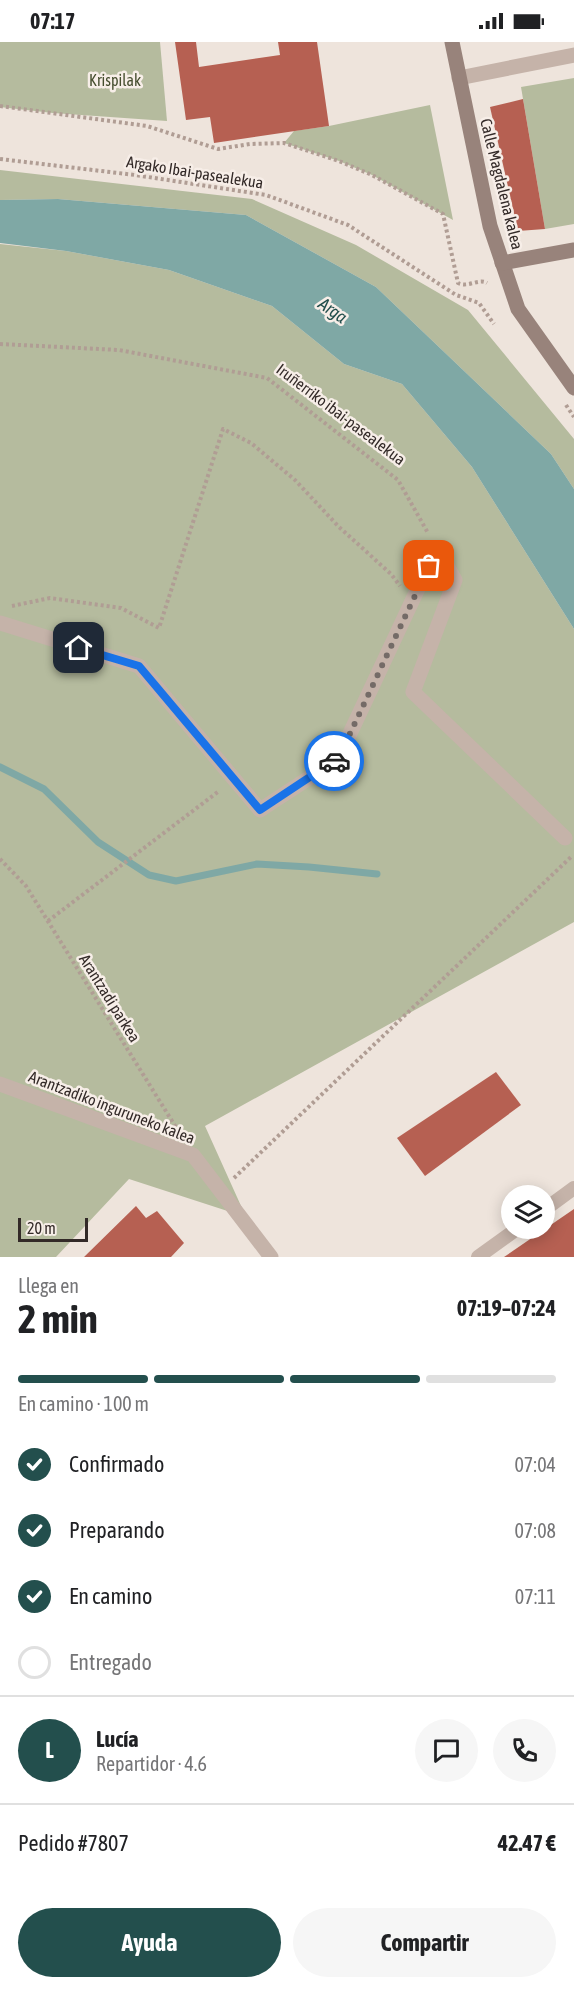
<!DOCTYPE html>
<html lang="es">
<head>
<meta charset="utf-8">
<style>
	:root { --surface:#fff; --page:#f6f6f6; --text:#202124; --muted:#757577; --line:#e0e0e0; --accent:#234f4d }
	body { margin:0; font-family:"Asap Condensed",sans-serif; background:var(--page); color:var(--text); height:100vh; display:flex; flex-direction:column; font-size:22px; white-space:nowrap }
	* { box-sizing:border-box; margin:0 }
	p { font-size:20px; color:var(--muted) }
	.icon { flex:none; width:33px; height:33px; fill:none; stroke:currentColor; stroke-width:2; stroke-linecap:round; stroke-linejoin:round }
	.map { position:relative; height:1215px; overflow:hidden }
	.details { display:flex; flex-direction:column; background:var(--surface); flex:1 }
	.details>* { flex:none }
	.tools { position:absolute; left:501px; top:1143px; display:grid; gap:12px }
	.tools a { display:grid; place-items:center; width:54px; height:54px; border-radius:50%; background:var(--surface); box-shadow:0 3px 15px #0003; font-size:30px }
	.scale { position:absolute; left:18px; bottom:15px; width:70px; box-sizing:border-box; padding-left:6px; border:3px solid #332a28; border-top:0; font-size:16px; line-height:21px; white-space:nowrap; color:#332a28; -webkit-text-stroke:4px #f7eee8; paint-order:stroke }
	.pin { position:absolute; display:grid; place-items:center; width:51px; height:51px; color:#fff; margin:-26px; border-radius:12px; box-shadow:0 3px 9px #0006 }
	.courier { position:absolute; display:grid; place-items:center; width:60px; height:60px; margin:-30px; border:4px solid #1a73e8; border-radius:50%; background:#fff; color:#222; box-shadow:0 2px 8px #0007 }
	.head em { font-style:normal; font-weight:700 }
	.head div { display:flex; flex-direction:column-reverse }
	.head { display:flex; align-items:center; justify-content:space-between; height:102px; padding:0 18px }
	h1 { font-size:39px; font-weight:700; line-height:45px }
	.bar { display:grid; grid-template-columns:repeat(4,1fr); gap:9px 6px; align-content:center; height:72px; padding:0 18px }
	.bar i { height:8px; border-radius:4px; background:var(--line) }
	.bar .active { background:var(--accent) }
	.bar p { grid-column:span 4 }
	.line { display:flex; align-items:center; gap:15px; padding:0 18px; border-top:2px solid var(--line) }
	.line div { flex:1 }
	.round { display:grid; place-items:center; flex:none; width:63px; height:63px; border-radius:32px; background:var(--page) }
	ol { padding:0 18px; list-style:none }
	li { display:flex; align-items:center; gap:18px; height:66px }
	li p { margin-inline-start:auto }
	li .icon { padding:6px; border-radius:50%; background:var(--accent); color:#fff; stroke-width:4 }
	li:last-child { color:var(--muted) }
	li i { width:33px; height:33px; border:3px solid var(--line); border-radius:50% }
	.button { display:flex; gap:12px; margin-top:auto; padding:12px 18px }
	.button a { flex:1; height:69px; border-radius:36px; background:var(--accent); color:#fff; font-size:24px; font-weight:700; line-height:69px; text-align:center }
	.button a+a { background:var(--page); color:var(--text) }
	.status { display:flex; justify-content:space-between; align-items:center; height:42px; padding:0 30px; background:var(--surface); direction:ltr }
	.status svg { height:16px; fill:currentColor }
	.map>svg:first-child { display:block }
</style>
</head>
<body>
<div class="status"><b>07:17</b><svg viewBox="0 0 49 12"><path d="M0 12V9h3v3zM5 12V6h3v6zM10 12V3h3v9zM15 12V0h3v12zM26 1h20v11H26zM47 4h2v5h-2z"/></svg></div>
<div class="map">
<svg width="574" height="1215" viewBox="0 0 574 1215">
	<rect width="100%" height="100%" fill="#eee4dc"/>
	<g fill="#b5bb9e">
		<polygon points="0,0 160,0 167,79 53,71 0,65"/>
		<polygon points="574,36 574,182 545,187 521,45"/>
		<polygon points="430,63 453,178 372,133 339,119 284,101 294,89 329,84"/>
		<polygon points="0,128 252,157 356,203 468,268 574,397 574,447 551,412 376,245 246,173 58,157 0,158"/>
		<polygon points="0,202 66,209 169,228 272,264 344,322 402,342 472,425 574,587 574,880 205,1084 246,1175 129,1137 56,1215 0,1215"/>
	</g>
	<polygon fill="#7fa8a5" points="58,157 246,173 376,245 551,412 574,447 574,587 472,425 402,342 344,322 272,264 169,228 66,209 0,201 0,158"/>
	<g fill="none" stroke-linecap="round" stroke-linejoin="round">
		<polyline stroke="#7fa8a5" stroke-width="7" points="0,725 44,747 98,800 149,833 176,839 257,822 309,825 377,832"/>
	</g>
	<g fill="#b66052">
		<polygon points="175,0 196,0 199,25 280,13 278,0 317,0 329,84 214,101 210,75 186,78"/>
		<polygon points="523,57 545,187 518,189 490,65"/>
		<polygon points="496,1030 521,1063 425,1134 397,1096"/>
		<polygon points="136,1164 146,1176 157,1169 184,1201 171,1215 84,1215"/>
		<polygon points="574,1167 574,1215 504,1215"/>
	</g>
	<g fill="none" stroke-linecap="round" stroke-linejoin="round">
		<g stroke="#b09d94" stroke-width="4" stroke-dasharray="3 3" stroke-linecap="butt">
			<path d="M0,64L147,84L218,107L250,102L284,101L339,119L372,133L443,172L458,241C468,246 479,236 487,241"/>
			<polyline points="0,117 135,133 266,153 348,183 456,253 479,261 494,282"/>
			<polyline points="0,302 119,308 267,336 398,438 428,491"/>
			<polyline points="566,363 574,375"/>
			<polyline points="12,564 50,556 121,566 159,586 223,387 251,401 295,438 339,485 391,532 400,544"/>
			<polyline points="0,817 26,844 177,1087"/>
			<polyline points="48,879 219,749"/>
			<polyline points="234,1136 572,814"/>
		</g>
		<g stroke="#c5b3a9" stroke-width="14">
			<polyline points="544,1168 574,1146"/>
			<polyline points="478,1215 518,1186"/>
		</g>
		<g stroke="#c5b3a9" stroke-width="15">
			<polyline points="459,36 574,13"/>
			<polyline points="437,506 455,538 413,650 565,796"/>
			<polyline points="0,581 139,624 260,768 338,717 437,506"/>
			<polyline points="0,1042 193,1113 271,1215"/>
		</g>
		<g stroke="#98837b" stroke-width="15">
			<polyline points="452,0 490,184 518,267 574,346"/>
			<polyline points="502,221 574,208"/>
		</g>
	</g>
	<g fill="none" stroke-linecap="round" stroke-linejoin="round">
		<polyline stroke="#746b67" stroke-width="6" stroke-dasharray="0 10.8" points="334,719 338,717 429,524"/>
		<polyline stroke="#1a73e8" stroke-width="8" points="79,606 139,624 260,768 334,719"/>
	</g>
	<g text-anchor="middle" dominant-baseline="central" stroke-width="5" stroke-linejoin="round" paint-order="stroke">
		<g font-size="16" fill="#464e2f" stroke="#f7eee8">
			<text x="115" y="38">Krispilak</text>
		</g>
		<g font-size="16" fill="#332a28" stroke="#f7eee8">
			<text transform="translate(195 130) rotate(9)">Argako Ibai-pasealekua</text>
			<text transform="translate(502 142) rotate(76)">Calle Magdalena kalea</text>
			<text transform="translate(341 372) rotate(37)">Iruñerriko ibai-pasealekua</text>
			<text transform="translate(110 956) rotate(58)">Arantzadi parkea</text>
			<text transform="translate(112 1065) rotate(21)">Arantzadiko inguruneko kalea</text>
		</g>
		<g font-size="18" font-style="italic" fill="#234f4d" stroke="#f7eee8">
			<text transform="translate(333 268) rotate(35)">Arga</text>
		</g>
	</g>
</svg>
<div class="tools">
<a><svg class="icon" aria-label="layers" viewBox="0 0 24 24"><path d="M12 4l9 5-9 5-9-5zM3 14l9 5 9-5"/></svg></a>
</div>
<div class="scale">20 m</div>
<div class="pin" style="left:429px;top:524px;background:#ea580c"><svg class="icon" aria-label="bag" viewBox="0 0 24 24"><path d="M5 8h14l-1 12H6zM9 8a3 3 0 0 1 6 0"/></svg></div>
<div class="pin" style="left:79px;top:606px;background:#1f2937"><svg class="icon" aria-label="home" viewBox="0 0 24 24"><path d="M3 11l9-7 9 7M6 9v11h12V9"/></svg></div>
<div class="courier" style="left:334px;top:719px"><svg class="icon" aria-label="car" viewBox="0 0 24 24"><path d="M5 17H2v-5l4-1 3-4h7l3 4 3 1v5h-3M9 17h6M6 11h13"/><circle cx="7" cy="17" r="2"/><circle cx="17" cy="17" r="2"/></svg></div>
</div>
<section class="details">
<div class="head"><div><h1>2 min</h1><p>Llega en</p></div><em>07:19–07:24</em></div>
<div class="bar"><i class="active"></i><i class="active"></i><i class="active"></i><i></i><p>En camino · 100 m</p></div>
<ol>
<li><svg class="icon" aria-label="check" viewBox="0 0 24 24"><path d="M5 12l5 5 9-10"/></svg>Confirmado<p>07:04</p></li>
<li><svg class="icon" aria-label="check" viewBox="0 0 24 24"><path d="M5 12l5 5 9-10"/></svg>Preparando<p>07:08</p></li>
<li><svg class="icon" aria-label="check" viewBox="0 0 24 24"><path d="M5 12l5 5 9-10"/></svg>En camino<p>07:11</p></li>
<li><i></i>Entregado</li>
</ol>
<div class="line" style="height:108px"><b class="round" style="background:var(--accent);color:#fff">L</b><div><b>Lucía</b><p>Repartidor · 4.6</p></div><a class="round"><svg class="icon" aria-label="chat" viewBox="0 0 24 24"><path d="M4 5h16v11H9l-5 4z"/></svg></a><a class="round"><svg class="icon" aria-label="phone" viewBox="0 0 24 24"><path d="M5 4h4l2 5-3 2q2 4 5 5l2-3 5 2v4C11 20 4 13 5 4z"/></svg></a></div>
<div class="line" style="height:78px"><div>Pedido #7807</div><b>42.47 €</b></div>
<div class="button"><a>Ayuda</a><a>Compartir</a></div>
</section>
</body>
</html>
